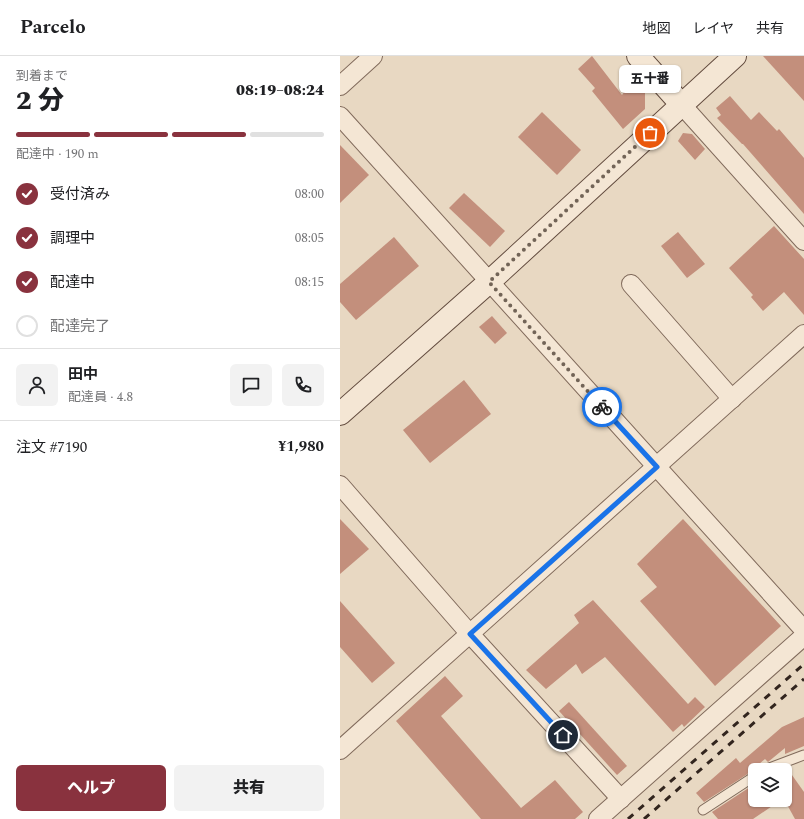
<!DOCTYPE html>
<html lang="ja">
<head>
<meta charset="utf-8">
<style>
	:root { --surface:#fff; --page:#f2f2f2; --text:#202124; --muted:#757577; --line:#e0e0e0; --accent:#89323e }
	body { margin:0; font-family:Spectral,"Noto Sans JP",serif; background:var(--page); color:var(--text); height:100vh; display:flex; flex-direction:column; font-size:15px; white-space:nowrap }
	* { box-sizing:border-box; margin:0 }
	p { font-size:13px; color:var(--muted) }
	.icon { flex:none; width:22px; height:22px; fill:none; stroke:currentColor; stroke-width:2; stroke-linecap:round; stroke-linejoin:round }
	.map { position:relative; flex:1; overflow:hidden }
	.side { display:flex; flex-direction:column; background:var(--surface); width:340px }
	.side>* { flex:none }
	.controls { position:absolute; left:408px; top:707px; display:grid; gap:8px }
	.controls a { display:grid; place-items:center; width:44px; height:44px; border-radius:6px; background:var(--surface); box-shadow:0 1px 3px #0004; font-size:20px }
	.pin { position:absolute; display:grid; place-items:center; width:34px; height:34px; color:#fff; margin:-17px; border:2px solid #fff; border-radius:50%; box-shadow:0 1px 4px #0007 }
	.courier { position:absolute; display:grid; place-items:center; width:40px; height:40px; margin:-20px; border:3px solid #1a73e8; border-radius:50%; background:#fff; color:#222; box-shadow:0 1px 5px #0007 }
	.bubble { position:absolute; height:28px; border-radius:6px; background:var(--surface); box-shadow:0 1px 3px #0004; font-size:13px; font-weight:800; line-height:28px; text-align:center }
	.summary em { font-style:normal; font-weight:800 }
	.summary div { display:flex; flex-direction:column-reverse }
	.summary { display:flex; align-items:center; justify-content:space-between; height:68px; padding:0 16px }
	h1 { font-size:26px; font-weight:800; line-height:30px }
	.bar { display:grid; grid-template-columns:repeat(4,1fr); gap:6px 4px; align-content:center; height:48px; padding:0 16px }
	.bar i { height:5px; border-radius:3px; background:var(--line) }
	.bar .active { background:var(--accent) }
	.bar p { grid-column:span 4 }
	.line { display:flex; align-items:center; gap:10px; padding:0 16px; border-top:1px solid var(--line) }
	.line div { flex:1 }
	.round { display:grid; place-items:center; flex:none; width:42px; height:42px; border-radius:6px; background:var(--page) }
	ol { padding:0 16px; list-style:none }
	li { display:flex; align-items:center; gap:12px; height:44px }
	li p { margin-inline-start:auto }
	li .icon { padding:4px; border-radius:50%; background:var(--accent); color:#fff; stroke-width:4 }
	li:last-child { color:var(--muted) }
	li i { width:22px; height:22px; border:2px solid var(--line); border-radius:50% }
	.primary-button { display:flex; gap:8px; margin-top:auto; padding:8px 16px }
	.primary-button a { flex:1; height:46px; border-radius:6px; background:var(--accent); color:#fff; font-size:16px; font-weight:800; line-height:46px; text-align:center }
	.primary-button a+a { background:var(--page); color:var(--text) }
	header { display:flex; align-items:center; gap:24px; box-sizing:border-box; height:56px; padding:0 20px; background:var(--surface); border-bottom:1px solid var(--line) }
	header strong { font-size:19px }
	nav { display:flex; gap:22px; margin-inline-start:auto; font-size:14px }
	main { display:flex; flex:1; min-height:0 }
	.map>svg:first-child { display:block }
</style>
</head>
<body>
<header>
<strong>Parcelo</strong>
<nav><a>地図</a><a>レイヤ</a><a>共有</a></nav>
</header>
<main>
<section class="side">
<div class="summary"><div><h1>2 分</h1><p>到着まで</p></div><em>08:19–08:24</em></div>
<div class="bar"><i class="active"></i><i class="active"></i><i class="active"></i><i></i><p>配達中 · 190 m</p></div>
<ol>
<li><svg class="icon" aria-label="check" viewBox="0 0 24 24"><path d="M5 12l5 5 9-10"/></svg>受付済み<p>08:00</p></li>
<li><svg class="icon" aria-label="check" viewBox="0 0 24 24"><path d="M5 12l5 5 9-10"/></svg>調理中<p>08:05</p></li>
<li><svg class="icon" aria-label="check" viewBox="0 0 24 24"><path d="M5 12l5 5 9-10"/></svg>配達中<p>08:15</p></li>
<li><i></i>配達完了</li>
</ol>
<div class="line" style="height:72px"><a class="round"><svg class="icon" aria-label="person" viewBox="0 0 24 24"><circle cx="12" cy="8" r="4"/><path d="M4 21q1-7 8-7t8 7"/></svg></a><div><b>田中</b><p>配達員 · 4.8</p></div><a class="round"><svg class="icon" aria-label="chat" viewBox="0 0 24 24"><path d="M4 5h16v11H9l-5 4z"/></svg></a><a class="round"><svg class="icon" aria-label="phone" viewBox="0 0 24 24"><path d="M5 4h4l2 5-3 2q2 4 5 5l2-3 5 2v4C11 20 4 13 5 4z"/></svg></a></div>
<div class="line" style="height:52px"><div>注文 #7190</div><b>¥1,980</b></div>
<div class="primary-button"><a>ヘルプ</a><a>共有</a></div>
</section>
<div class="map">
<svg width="464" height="763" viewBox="0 0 464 763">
	<rect width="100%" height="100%" fill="#e8d8c2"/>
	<g fill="#c38f7c">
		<polygon points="252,0 282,39 295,21 305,33 305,53 283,73 252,35 255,32 238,13"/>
		<polygon points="423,0 464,0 464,45"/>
		<polygon points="390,40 411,64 419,56 437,75 439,73 464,102 464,158 403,88 402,88 377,62 381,59 376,52"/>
		<polygon points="202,56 241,94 217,119 178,81"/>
		<polygon points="343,77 352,78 365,93 355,104 338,85"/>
		<polygon points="0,89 29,119 0,147"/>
		<polygon points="124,137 165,175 150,191 109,152"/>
		<polygon points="434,170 464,203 464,259 444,236 423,255 411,241 413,239 389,212"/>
		<polygon points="338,176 365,208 347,222 321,190"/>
		<polygon points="54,181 79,210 16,264 0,246 0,228"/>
		<polygon points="152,260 167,277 155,288 139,271"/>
		<polygon points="124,324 151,358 90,407 63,374"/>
		<polygon points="0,463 29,493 0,518"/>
		<polygon points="343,463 441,570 375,630 300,545 317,531 297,508"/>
		<polygon points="253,544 348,648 355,641 365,651 344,671 342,668 333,676 265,601 242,618 236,608 206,633 186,614 239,567 234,559"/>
		<polygon points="0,545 55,607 32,627 0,591"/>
		<polygon points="105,620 123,640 101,660 181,752 215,724 243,756 235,763 141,763 56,665"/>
		<polygon points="229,646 287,710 277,719 219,655"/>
		<polygon points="464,661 464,690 445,698 445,692 428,706 425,703 406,719 364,746 356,737 396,702 400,707 442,671"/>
		<polygon points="447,712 464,736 464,763 455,763 445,745 445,713"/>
		<polygon points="410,731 415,738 415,744 441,744 413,763 378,763 372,756"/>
	</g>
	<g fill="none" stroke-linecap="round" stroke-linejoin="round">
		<defs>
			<g id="lane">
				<polyline points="424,714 464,699"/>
				<polyline points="363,754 415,720"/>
			</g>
			<g id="street">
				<polyline points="0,30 33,0"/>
				<polyline points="341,48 464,185"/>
				<polyline points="0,60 464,574"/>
				<polyline points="291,228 392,343"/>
				<polyline points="0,429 130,578 281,743"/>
				<polyline points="0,694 464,278"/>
				<polyline points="258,763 464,580"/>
			</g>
			<g id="secondary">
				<polyline points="298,0 341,48"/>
				<polyline points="0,358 149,226 395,0"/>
			</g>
		</defs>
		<use href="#lane" stroke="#806a5b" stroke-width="11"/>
		<use href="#street" stroke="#806a5b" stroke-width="20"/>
		<use href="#secondary" stroke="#624b3e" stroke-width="24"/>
		<use href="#lane" stroke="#f4e6d4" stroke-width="9"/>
		<use href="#street" stroke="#f4e6d4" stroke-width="18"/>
		<use href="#secondary" stroke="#f4e6d4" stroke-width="22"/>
		<g stroke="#32251e" stroke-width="3" stroke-dasharray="7 7" stroke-linecap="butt">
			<polyline points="288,763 464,608"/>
			<polyline points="304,763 464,623"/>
		</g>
	</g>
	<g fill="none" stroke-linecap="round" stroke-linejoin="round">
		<polyline stroke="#726457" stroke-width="4" stroke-dasharray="0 7.2" points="262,351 149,226 310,77"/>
		<polyline stroke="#1a73e8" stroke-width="5" points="223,679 130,578 317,411 262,351"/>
	</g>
</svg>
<div class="controls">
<a><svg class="icon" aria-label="layers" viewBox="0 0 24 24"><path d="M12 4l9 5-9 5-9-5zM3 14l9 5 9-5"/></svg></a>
</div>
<div class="pin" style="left:310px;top:77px;background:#ea580c"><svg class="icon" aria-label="bag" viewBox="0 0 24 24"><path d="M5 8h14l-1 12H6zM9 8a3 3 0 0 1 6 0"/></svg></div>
<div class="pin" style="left:223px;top:679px;background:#1f2937"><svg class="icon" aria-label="home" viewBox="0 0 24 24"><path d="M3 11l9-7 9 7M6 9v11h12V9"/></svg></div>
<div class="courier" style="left:262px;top:351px"><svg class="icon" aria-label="bike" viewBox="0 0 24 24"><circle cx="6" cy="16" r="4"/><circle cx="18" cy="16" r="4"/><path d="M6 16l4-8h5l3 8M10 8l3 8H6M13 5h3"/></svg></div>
<div class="bubble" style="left:279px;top:9px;width:62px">五十番</div>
</div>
</main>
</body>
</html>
